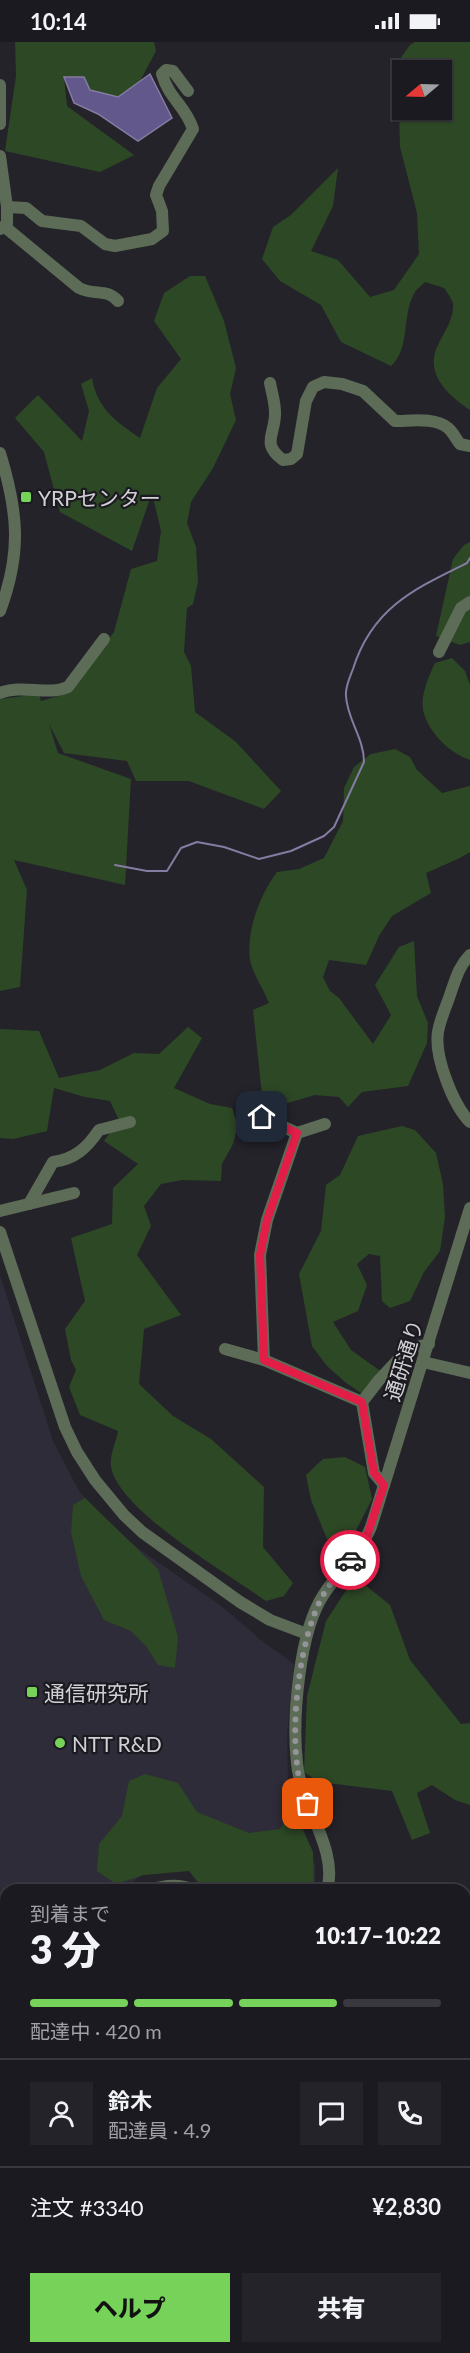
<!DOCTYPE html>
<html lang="ja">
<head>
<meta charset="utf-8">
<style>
	:root { --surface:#1b1a20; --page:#242329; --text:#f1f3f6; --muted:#a0a1a5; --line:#39383e; --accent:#77d259 }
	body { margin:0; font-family:Lato,"Noto Sans JP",sans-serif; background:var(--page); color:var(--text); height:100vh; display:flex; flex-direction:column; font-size:22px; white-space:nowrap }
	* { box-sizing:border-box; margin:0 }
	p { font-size:20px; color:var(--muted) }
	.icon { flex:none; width:33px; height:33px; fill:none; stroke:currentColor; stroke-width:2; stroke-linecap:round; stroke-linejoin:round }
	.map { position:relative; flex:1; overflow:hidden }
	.side { position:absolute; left:0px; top:1842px; width:471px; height:470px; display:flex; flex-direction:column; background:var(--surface); border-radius:18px 18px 0 0; box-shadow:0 2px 4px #0004,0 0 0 2px var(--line) }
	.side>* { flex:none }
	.needle { width:39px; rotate:251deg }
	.fabs { position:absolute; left:392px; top:18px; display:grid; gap:12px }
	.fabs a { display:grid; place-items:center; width:60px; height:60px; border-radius:0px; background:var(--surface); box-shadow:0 2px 4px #0004,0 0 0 2px var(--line); font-size:30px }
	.pin { position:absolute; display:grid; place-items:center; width:51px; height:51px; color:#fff; margin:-26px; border-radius:12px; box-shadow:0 3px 9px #0006 }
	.courier { position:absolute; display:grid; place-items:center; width:60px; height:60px; margin:-30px; border:4px solid #e11d48; border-radius:50%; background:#fff; color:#222; box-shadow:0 2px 8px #0007 }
	.headline em { font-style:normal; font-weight:800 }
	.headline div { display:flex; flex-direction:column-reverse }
	.headline { display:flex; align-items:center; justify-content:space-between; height:102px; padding:0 30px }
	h1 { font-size:39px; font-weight:800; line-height:45px }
	.bar { display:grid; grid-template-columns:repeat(4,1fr); gap:9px 6px; align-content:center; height:72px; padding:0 30px }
	.bar i { height:8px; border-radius:4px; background:var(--line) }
	.bar .active { background:var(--accent) }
	.bar p { grid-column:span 4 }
	.line { display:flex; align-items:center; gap:15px; padding:0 30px; border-top:2px solid var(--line) }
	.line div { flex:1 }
	.round { display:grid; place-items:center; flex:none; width:63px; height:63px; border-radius:0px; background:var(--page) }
	.cta { display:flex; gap:12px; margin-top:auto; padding:12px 30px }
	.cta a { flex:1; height:69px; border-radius:0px; background:var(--accent); color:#111; font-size:24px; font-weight:800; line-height:69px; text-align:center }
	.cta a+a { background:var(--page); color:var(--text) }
	.status { display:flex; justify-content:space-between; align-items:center; height:42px; padding:0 30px; background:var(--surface); direction:ltr }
	.status svg { height:16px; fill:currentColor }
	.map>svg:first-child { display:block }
</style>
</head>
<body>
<div class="status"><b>10:14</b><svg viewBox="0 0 49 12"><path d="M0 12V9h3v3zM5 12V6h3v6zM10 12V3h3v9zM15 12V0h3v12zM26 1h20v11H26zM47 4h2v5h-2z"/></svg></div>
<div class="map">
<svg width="470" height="2311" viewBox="0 0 470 2311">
	<rect width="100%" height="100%" fill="#24232a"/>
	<g fill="#2e2c38">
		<polygon points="0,1233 53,1399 79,1449 101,1475 139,1507 220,1563 262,1599 294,1622 287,1692 288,1737 315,1824 315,1842 310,1848 178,1827 148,1828 123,1848 6,1848 6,1902 0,1901"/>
		<polygon points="0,2079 6,2088 6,2306 30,2306 14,2311 0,2310"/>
	</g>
	<g fill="#2d4825" fill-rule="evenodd">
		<polygon points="15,0 154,0 156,9 140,39 118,55 90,48 83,35 64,35 67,64 134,113 100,130 5,109 16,34"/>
		<path d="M415,0H470V368C452,356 428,336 435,311C440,294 454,281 453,262C452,257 447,250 444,246L425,240C422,243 417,247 415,250C401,273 411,306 391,324L341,300L321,263L280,239L262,217L273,185L291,173L338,126L333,164L311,209L338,218L370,255L394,248L419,212L417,171L400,105L398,35L400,17L410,3ZM402,28H441V68H402Z"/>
		<path d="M190,234H205L224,279L236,326L230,352L236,378L213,426L191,460L187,481L196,505L198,540L193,562L187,566L184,610L191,624L195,670L236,700L281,749L264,767L189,739H136L127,719L64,711L49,682L58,711L131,737L125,843L14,818L27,848L20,945L0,949V657L39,652L41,659L69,651L114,590L131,527L157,519L161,489L152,451L132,509L60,470L44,410L15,376L38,353L82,399L89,369L81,342L92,336C97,366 116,380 140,396L157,346L181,317L154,279L164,251Z"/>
		<polygon points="470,500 470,600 460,603 436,594 453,517 464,503"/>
		<path d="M452,616L465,629L470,643V718C450,711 431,693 424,672C419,656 428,636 435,621Z"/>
		<path d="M395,707L410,715L417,728L442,751L470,744V810L460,816L426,831L431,851L392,874L379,894L366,923L329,918L323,935L330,949L339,956L373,1002L391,973L375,943L399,905L414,899L417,954L428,981L427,1001L408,1044L362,1050L348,1065L339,1055L315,1053L281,1063L262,1053L253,968L269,961C264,948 253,932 250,918C246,888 260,853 277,830L299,827L324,816L343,779L344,746L354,725L371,712Z"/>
		<path d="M188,985L202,996L174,1046L210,1062L232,1066L238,1084L233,1102L222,1122L221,1139L182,1138L161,1142L144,1164L151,1184L137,1213L181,1273L144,1287L139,1342L173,1374L211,1397L264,1445L263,1505L293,1541L284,1554L266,1559C230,1533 119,1469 111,1425C109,1415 116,1400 118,1389L80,1373L69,1345L76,1328L71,1318L65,1287L85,1259L71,1196L112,1182L113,1146L138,1122L104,1099L119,1078L110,1059L85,1055L54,1046L47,1089L13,1097L0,1096V987L39,989L59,1036L100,1028L134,1011L159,1012Z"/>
		<polygon points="402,1084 415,1088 436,1111 443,1142 445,1175 440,1209 424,1230 410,1259 390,1266 382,1259 380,1214 369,1212 357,1222 367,1243 358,1269 333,1280 351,1308 386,1333 377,1351 361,1351 345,1340 327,1324 312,1304 299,1232 321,1189 326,1143 340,1133 358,1094"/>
		<polygon points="345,1415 365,1425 372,1457 348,1504 327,1497 311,1458 306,1433 323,1417"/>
		<polygon points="85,1456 158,1527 178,1595 175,1626 158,1623 146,1604 131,1589 104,1578 81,1534 71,1490 73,1463"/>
		<polygon points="355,1535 390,1563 410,1618 461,1682 470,1681 470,1763 455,1758 432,1743 417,1751 430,1791 412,1798 392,1749 319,1740 304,1730 307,1654 326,1579"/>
		<polygon points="145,1732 178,1741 197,1770 249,1791 280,1787 293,1766 313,1810 314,1848 204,1848 189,1829 144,1833 116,1842 97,1829 99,1802 122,1774 129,1739"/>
		<polygon points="0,1878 6,1878 6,2075 0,2068"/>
		<polygon points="470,2007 470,2125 465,2122 465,2022"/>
		<polygon points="470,2160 470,2311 410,2311 408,2306 465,2306 465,2162"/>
		<polygon points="233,2306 376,2306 373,2311 229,2311"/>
	</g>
	<polygon fill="#63588c" stroke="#847ca2" stroke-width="1.5" points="150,32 172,76 138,99 98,72 74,61 64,35 84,35 90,48 118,55"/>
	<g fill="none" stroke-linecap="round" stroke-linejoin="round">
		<g stroke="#847ca2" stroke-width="2">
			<path d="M115,823L147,829H167L181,806L197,800L224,805L259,817L291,809L324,794L334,785L364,720C364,696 347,677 346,654C345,645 350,635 353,627C372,566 414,547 467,521L470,516"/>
			<polyline points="402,2306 412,2311"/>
		</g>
		<g stroke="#5c6c57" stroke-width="12">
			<polyline points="0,43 0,82"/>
			<polyline points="0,114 7,165 7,182 0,187"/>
			<path d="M7,165L26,166L42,179L81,184L105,202L115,204L152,197L163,189L162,169L156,153L159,144L193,87C185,63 169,57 162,32L166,28L173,29L188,49"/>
			<path d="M5,185L79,246C95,254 107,246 118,259"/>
			<path d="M270,341C272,351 275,361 275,370C276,392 260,401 283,418L291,417L297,412L306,359L313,345L324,340L342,342L363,349L395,379C411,379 435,375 448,386C453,390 456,397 460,402L470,404"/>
			<path d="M0,411C18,470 22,510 0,569"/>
			<polyline points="439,610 461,566 470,560"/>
			<path d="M0,651C22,642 48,654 68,645L104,597"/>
			<path d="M470,913C459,924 456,936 451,950C447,963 440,977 438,990C434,1014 453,1063 470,1080"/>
			<polyline points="262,1075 297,1091 325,1082"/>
			<path d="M29,1162L53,1120C75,1117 87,1106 99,1088L130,1080"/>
			<polyline points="0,1169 74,1151"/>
			<polyline points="0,1190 65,1385 77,1410 95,1438 124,1473 142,1490 240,1560 270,1578 307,1592"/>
			<polyline points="225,1307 264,1318 362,1360"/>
			<polyline points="264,1318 260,1213 267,1178 297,1091"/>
			<polyline points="423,1320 470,1331"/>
			<polyline points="384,1443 374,1431 362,1360 379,1338 408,1307 429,1302"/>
			<path d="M151,1848C167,1842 180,1842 195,1848"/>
			<path d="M327,1848C339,1808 300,1762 297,1721C292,1677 299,1589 324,1552C339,1529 360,1511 371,1485L470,1166"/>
			<polyline points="84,2311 85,2306"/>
			<polyline points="156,2311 162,2306"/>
		</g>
	</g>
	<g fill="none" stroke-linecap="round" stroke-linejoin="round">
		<path stroke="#949499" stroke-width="6" stroke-dasharray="0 10.8" d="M308,1762C303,1750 298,1736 297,1722C291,1676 300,1596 322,1555C329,1542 340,1530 350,1518"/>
		<polyline stroke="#e11d48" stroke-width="8" points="262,1075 297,1091 267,1178 260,1213 264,1318 362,1360 374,1431 384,1443 366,1497 350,1518"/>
	</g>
	<g fill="#77d259" stroke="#1b1a20" stroke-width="2">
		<rect x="20" y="449" width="12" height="12" rx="3"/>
		<rect x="26" y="1644" width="12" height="12" rx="3"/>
		<circle cx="60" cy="1701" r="6"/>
	</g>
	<g text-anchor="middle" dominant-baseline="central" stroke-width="4.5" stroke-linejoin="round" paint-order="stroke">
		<g font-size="21" fill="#d1d1d5" stroke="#1b1a20" text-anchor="start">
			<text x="38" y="455">YRPセンター</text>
			<text x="44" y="1650">通信研究所</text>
			<text x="72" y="1701">NTT R&amp;D</text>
		</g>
		<g font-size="21" fill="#d1d1d5" stroke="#1b1a20">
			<text transform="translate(403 1318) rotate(-73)">通研通り</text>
		</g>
	</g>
</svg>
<div class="fabs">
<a><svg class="needle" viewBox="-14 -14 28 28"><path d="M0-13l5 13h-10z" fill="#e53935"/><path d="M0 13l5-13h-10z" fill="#a0a1a5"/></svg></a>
</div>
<div class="pin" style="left:308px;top:1762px;background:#ea580c"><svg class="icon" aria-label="bag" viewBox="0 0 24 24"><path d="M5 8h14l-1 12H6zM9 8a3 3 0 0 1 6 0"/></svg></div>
<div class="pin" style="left:262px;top:1075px;background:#1f2937"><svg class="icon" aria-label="home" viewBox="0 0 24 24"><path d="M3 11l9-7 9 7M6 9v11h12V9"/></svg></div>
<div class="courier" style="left:350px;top:1518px"><svg class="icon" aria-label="car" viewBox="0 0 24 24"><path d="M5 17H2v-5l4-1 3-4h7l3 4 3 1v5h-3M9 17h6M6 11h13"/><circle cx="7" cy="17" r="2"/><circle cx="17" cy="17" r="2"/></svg></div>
<section class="side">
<div class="headline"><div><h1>3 分</h1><p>到着まで</p></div><em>10:17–10:22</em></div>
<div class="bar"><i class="active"></i><i class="active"></i><i class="active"></i><i></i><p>配達中 · 420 m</p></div>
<div class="line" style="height:108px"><a class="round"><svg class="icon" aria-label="person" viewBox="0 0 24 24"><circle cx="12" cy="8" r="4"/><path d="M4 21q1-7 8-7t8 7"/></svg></a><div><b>鈴木</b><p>配達員 · 4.9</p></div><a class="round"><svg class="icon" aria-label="chat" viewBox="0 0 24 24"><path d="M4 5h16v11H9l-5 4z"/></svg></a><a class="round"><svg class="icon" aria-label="phone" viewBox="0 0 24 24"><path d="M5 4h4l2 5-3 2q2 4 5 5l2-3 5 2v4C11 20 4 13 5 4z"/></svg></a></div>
<div class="line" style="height:78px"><div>注文 #3340</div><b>¥2,830</b></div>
<div class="cta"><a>ヘルプ</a><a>共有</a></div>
</section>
</div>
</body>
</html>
